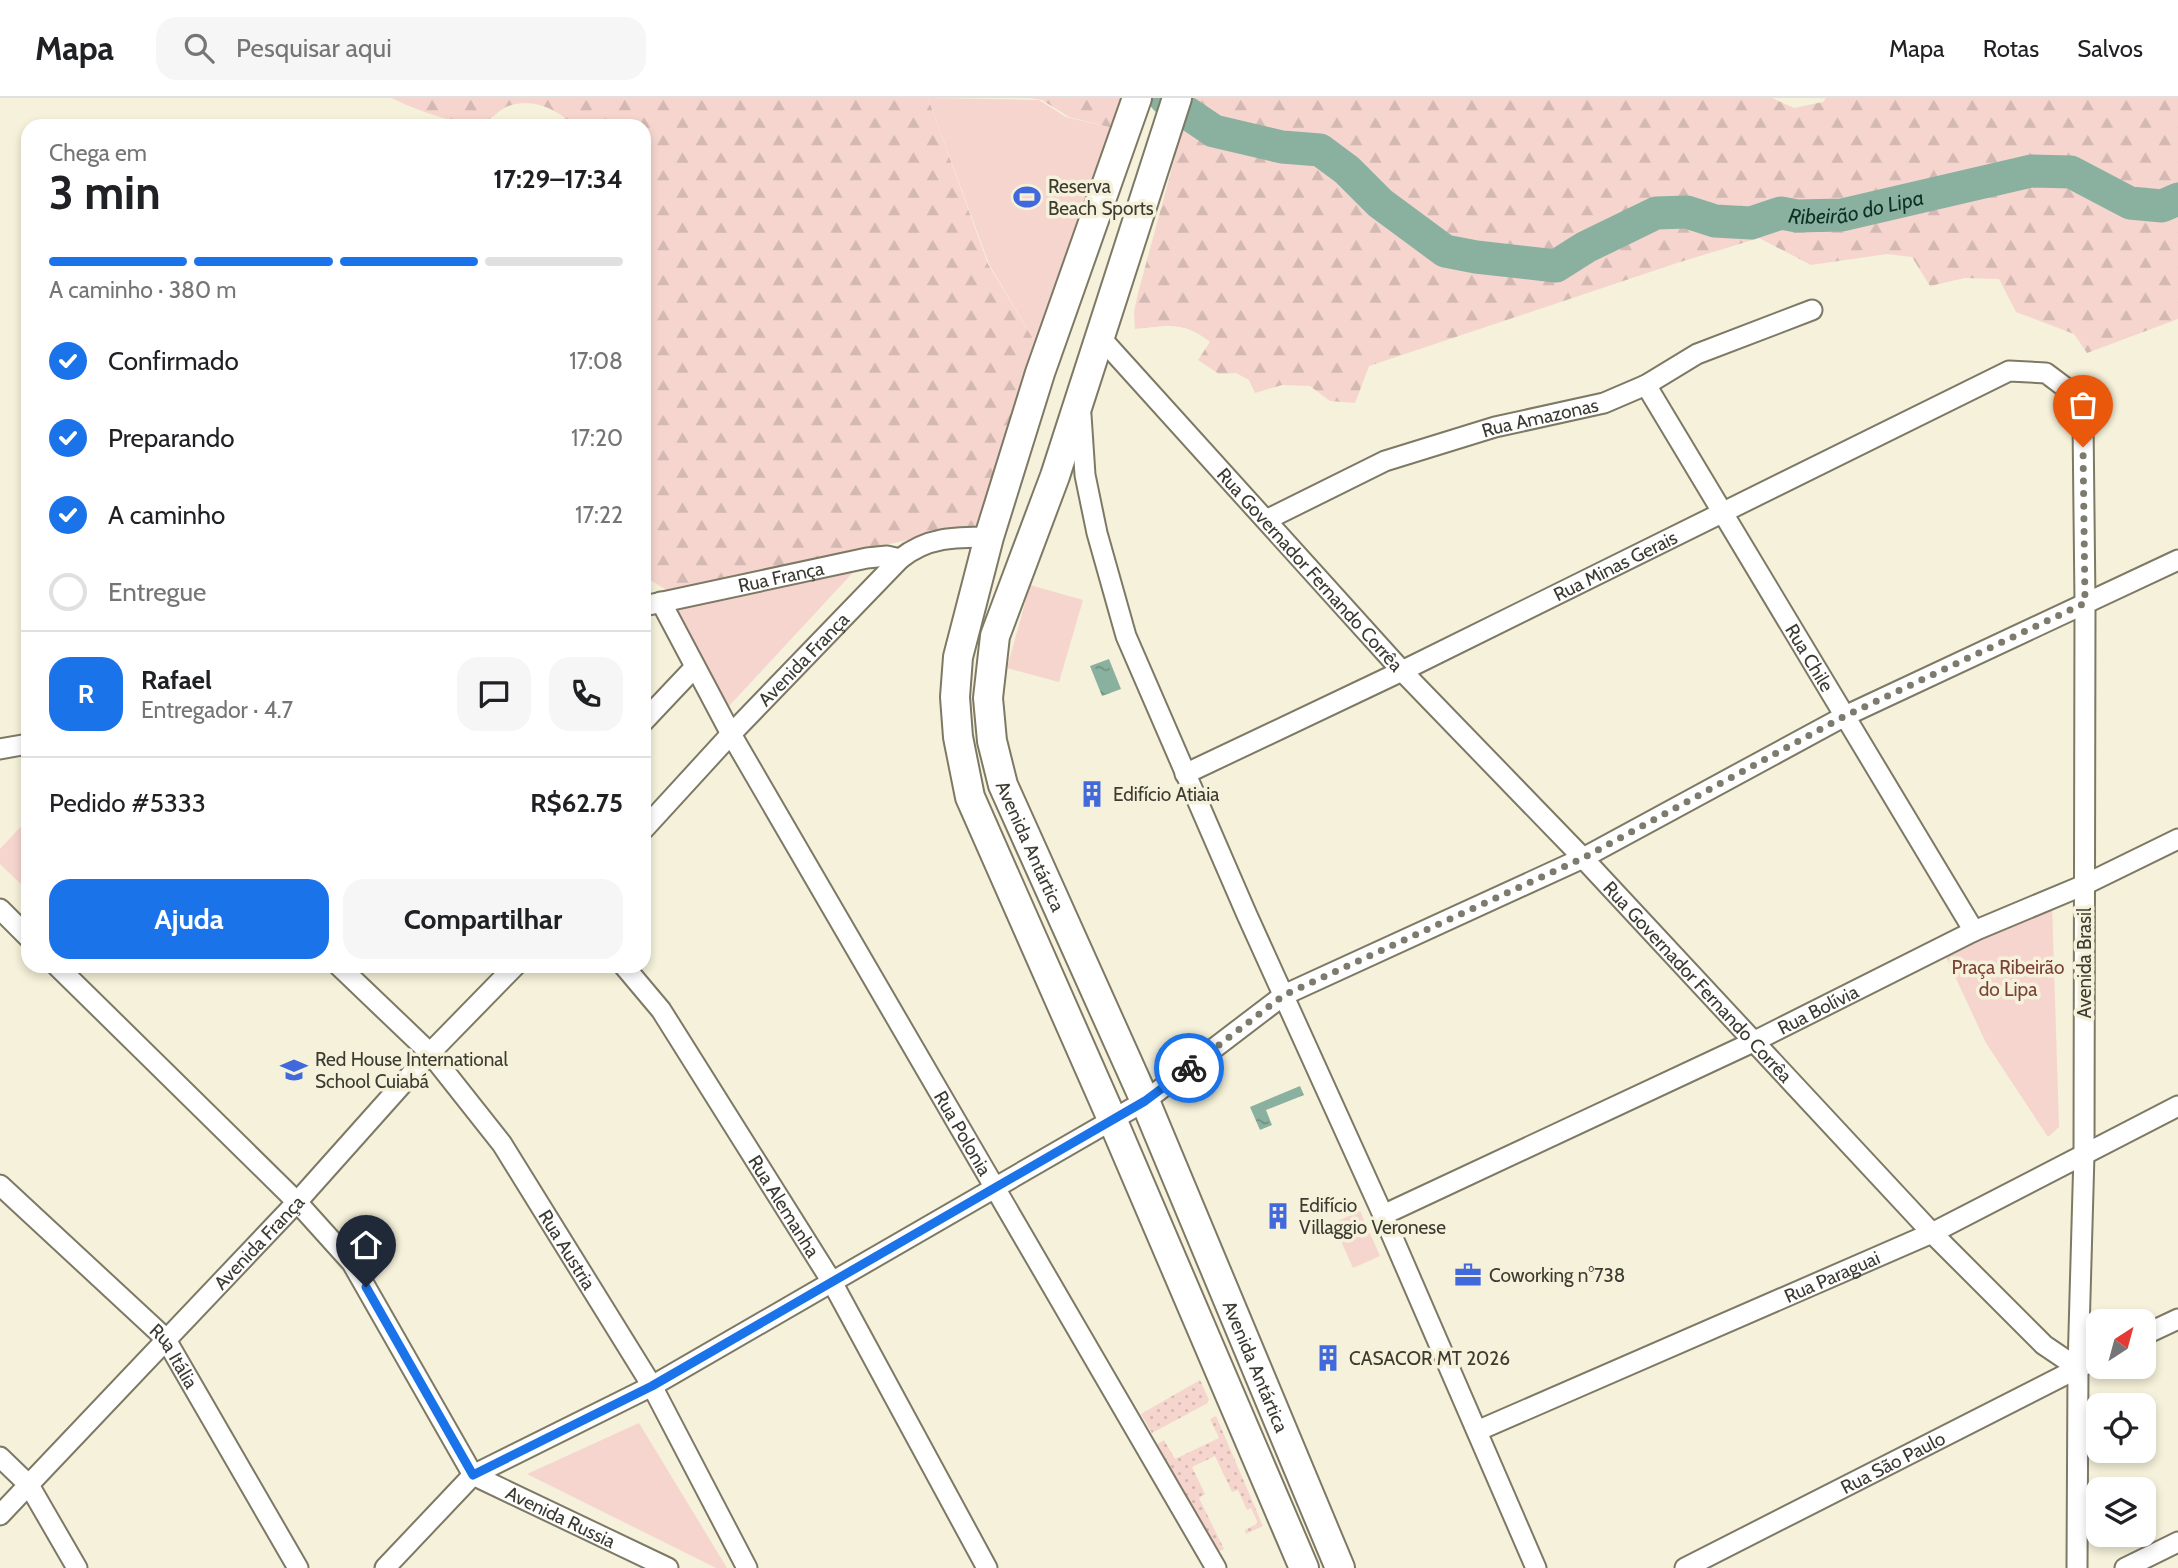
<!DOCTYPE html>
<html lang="pt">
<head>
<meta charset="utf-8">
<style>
	:root { --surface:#fff; --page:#f6f6f6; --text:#202124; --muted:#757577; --line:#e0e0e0; --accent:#1a73e8 }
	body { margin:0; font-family:Cabin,sans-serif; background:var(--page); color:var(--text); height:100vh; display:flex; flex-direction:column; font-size:26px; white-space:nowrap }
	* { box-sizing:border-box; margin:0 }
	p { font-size:23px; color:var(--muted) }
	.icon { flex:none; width:38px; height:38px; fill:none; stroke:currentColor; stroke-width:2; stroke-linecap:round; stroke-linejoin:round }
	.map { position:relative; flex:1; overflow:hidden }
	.details { position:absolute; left:21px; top:21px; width:630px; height:854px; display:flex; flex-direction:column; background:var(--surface); border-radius:21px; box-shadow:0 4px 10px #0003 }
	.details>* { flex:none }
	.needle { width:46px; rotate:36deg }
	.buttons { position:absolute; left:2086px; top:1211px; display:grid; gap:14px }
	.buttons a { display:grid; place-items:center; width:70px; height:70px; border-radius:14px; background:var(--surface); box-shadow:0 4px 10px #0003; font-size:35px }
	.pin { position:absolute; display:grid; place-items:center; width:60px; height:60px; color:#fff; margin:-72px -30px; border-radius:50% 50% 50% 0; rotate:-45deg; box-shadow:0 0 7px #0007 }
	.pin .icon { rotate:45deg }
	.courier { position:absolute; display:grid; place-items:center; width:70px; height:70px; margin:-35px; border:5px solid #1a73e8; border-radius:50%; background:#fff; color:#222; box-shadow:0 2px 9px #0007 }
	.overview em { font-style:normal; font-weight:700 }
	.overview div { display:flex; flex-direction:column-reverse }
	.overview { display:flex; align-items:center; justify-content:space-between; height:119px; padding:0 28px }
	h1 { font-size:46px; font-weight:700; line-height:52px }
	.bar { display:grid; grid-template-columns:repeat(4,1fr); gap:10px 7px; align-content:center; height:84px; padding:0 28px }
	.bar i { height:9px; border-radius:5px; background:var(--line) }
	.bar .selected { background:var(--accent) }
	.bar p { grid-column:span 4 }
	.line { display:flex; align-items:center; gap:18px; padding:0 28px; border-top:2px solid var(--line) }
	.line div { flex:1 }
	.round { display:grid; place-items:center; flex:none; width:74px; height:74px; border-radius:21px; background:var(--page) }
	ol { padding:0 28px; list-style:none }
	li { display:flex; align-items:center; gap:21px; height:77px }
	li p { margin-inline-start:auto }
	li .icon { padding:7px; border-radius:50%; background:var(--accent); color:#fff; stroke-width:4 }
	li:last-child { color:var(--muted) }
	li i { width:38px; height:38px; border:4px solid var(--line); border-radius:50% }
	.primary-button { display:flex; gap:14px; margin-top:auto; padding:14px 28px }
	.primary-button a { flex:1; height:80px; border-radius:21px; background:var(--accent); color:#fff; font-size:28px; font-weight:700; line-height:80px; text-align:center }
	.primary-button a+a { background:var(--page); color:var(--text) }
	header { display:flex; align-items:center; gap:42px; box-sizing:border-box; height:98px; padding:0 35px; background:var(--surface); border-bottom:2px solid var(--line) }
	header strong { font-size:33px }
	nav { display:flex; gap:38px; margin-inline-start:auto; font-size:24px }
	.search { width:490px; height:63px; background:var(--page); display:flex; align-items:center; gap:18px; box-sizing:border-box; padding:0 24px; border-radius:21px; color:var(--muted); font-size:26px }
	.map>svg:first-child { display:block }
</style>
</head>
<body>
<header>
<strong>Mapa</strong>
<div class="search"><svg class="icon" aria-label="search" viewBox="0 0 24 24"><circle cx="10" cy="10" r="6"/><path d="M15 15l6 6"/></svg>Pesquisar aqui</div>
<nav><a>Mapa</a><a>Rotas</a><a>Salvos</a></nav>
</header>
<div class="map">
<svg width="2178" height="1470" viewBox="0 0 2178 1470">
	<defs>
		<pattern id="grass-dots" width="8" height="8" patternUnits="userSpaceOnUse" patternTransform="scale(1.75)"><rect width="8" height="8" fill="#f6d5cf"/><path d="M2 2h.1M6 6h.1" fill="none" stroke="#d4b8b2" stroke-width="1.8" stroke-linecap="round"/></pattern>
		<pattern id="forest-firs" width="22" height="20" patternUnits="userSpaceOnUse" patternTransform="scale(1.75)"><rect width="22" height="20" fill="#f6d5cf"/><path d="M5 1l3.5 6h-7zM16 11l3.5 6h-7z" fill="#d4b8b2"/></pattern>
		<pattern id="water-ripples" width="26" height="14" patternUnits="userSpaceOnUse" patternTransform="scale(1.75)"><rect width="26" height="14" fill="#8ab19f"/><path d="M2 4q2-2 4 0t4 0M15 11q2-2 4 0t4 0" fill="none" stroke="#729182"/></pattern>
	</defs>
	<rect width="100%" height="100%" fill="#f5f1da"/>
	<g fill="url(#grass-dots)">
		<polygon points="1200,1282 1209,1302 1206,1306 1152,1335 1141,1316"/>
		<polygon points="1216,1318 1263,1428 1246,1436 1245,1432 1258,1425 1251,1410 1247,1412 1238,1392 1232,1394 1215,1358 1192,1369 1205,1396 1199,1400 1224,1451 1216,1455 1156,1347 1164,1342 1175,1361 1219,1340 1210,1321"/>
	</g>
	<g fill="url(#forest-firs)">
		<path d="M392,0H928L988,166L1035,244L978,427L668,493L647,480L644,474V28H565L564,19C545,6 525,0 504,10C498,14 492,20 486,23C466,32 411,10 392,0Z"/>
		<polygon points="1029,0 1127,0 1116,31 1069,19 1042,2"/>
		<path d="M1191,0H1772L1794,10L1823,4L1826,0H2178V221L2087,255L2074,236L2016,214L1999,181L1965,180L1930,188L1912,159L1887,156L1811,167L1759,140L1677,165L1369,268L1355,305L1330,303L1310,288L1282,287L1255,295L1249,282L1236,275L1219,276L1198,262L1210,244C1183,222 1167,228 1135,231L1134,214L1138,195Z"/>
	</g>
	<g fill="#f6d5cf">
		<polygon points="928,0 1039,2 1066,19 1116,31 1035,244 989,166"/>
		<polygon points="858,469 729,608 720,605 674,512 682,504"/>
		<polygon points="1030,487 1083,502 1059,584 1007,570"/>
		<polygon points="28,721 28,787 25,790 0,766 0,751"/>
		<polygon points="2052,805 2059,1029 2048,1039 1986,945 1946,859"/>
		<polygon points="1360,1113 1380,1158 1353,1170 1333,1125"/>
		<polygon points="639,1325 727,1470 716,1470 527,1376"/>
	</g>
	<g fill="url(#water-ripples)">
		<polygon points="1109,561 1121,591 1102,598 1090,568"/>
		<polygon points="1300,988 1304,997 1266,1012 1272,1027 1260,1032 1250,1009"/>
	</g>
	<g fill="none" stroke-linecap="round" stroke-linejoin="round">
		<path stroke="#8ab19f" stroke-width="33" id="s1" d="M1165,0L1214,33L1282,49L1320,52L1347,72L1380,105L1445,153L1476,159L1556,168L1586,149L1656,115L1687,114L1715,123L1751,125L1781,115L1797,118L1842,117L2031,73L2071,74L2130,105L2162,108L2178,101"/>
		<defs>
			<g id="minor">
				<path id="s2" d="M1101,240L1402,573L1583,760L1932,1135L2044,1247L2078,1270"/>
				<path id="s3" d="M1646,287L1974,833"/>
				<polyline points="1081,317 1085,377 1097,435 1126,538 1247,817 1383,1117 1536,1470"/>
				<path id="s4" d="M1266,422L1385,363L1495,329L1604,305L1646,287L1697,256L1812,212"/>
				<path id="s5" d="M661,504L731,636L1216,1470"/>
				<path id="s6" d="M644,508L867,460L887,458L900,461"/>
				<polyline points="644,623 695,569"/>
				<polyline points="0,651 28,646"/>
				<path id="s7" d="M1185,676L1402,573L2009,273L2046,275L2070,293L2083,323L2085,505L2084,1056L2078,1270L2077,1470"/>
				<path id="s8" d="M644,731L731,636L900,461C927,439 955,439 989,439"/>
				<polyline points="0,811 28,839"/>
				<path id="s9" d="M57,868L297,1104L352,1165L473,1377L668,1470"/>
				<path id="s10" d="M339,868L430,955L502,1046L652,1288L747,1470"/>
				<path id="s11" d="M624,868L661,912L832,1184L987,1470"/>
				<path id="s12" d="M0,1087L165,1240L298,1470"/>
				<path id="s13" d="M1383,1117L1753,944L1974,833L2084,787L2178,741"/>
				<polyline points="2144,1237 2178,1221"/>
				<path id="s14" d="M1477,1333L1932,1135L2178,1008"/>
				<polyline points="0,1359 29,1387 77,1470"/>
				<path id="s15" d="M0,1417L297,1104L430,955L515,868"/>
				<polyline points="385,1470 473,1377 652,1288 1145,1003 1284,897 1583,760 1845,618 2178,462"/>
				<path id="s16" d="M1685,1470L2098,1260"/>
				<polyline points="2125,1470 2178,1444"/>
			</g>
			<g id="secondary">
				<polyline points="1137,0 1040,275 989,439 958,559 955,599 958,639 970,699 1112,1021 1304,1470"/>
				<path id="s17" d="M1177,0L1055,378L995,538L988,600L992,643L1003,687L1145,1003L1340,1470"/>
			</g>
		</defs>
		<use href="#minor" stroke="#7d7965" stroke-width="23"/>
		<use href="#secondary" stroke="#7d7965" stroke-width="32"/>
		<use href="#minor" stroke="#fff" stroke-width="19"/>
		<use href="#secondary" stroke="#fff" stroke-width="28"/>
	</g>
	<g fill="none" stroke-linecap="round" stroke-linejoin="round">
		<polyline stroke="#7d7b6d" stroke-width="7" stroke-dasharray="0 12.6" points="1189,970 1284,897 1583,760 1845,618 2085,505 2083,349"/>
		<polyline stroke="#1a73e8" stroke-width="9" points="366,1189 473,1377 652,1288 1145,1003 1189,970"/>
	</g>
	<defs>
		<symbol id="stadium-bare" viewBox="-9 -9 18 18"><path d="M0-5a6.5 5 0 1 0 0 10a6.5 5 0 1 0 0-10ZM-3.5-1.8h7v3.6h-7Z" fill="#4169db" stroke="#f5f1da" stroke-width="2.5" paint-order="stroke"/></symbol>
		<symbol id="building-bare" viewBox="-9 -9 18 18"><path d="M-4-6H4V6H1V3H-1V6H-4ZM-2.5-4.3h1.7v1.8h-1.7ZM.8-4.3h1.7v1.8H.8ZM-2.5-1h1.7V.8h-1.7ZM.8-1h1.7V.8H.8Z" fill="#4169db" stroke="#f5f1da" stroke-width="2.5" paint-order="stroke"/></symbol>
		<symbol id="school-bare" viewBox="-9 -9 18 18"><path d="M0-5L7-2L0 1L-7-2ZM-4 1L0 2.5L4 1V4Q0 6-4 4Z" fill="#4169db" stroke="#f5f1da" stroke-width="2.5" paint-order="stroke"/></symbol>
		<symbol id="office-bare" viewBox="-9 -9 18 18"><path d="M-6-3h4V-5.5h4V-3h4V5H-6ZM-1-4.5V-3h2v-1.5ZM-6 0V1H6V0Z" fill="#4169db" stroke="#f5f1da" stroke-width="2.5" paint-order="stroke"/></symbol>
	</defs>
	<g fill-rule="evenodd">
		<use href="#stadium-bare" x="1008" y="80" width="38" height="38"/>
		<use href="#building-bare" x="1073" y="677" width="38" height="38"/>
		<use href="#school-bare" x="275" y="953" width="38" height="38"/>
		<use href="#building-bare" x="1259" y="1099" width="38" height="38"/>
		<use href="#office-bare" x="1449" y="1158" width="38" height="38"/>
		<use href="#building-bare" x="1309" y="1241" width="38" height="38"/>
	</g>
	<g text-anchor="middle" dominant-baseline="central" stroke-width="7" stroke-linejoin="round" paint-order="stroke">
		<g font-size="19" fill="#3c3b32" stroke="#f5f1da" text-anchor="start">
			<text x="1048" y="88">Reserva<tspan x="1048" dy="22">Beach Sports</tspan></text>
			<text x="1113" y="696">Edifício Atiaia</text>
			<text x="315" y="961">Red House International<tspan x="315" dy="22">School Cuiabá</tspan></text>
			<text x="1299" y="1107">Edifício<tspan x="1299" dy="22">Villaggio Veronese</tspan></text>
			<text x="1489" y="1177">Coworking n°738</text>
			<text x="1349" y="1260">CASACOR MT 2026</text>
		</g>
		<g font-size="19" fill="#3c3b32" stroke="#f5f1da">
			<text stroke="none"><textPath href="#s4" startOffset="294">Rua Amazonas</textPath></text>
			<text stroke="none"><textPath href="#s7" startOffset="478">Rua Minas Gerais</textPath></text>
			<text stroke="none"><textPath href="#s2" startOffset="312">Rua Governador Fernando Corrêa</textPath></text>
			<text stroke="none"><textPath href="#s6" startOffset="140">Rua França</textPath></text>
			<text stroke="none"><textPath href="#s3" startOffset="318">Rua Chile</textPath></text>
			<text stroke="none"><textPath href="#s8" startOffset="233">Avenida França</textPath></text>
			<text stroke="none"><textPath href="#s17" startOffset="786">Avenida Antártica</textPath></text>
			<text transform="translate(2084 865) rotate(-90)">Avenida Brasil</text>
			<text stroke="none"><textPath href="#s2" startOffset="878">Rua Governador Fernando Corrêa</textPath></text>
			<text stroke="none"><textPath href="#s13" startOffset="481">Rua Bolívia</textPath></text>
			<text stroke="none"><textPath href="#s5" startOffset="611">Rua Polonia</textPath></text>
			<text stroke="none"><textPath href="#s11" startOffset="289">Rua Alemanha</textPath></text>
			<text stroke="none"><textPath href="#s15" startOffset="376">Avenida França</textPath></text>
			<text stroke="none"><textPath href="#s10" startOffset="366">Rua Austria</textPath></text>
			<text stroke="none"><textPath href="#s14" startOffset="387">Rua Paraguai</textPath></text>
			<text stroke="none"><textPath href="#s12" startOffset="245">Rua Itália</textPath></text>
			<text stroke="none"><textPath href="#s17" startOffset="1353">Avenida Antártica</textPath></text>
			<text stroke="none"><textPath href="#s16" startOffset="233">Rua São Paulo</textPath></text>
			<text stroke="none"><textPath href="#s9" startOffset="760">Avenida Russia</textPath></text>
		</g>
		<g font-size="19" fill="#7b4238" stroke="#f5f1da">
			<text x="2008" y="869">Praça Ribeirão<tspan x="2008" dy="22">do Lipa</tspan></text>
		</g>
		<g font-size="21" font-style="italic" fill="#0d3124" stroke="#f5f1da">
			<text stroke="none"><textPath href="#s1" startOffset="758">Ribeirão do Lipa</textPath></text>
		</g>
	</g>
</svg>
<div class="buttons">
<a><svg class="needle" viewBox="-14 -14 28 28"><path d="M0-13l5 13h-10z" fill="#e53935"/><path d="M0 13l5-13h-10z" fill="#757577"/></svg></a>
<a><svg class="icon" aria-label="locate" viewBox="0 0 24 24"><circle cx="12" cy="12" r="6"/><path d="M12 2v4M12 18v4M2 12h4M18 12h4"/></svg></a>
<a><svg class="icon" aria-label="layers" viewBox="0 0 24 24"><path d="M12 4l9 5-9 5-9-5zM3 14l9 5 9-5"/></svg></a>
</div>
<div class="pin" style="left:2083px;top:349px;background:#ea580c"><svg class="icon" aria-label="bag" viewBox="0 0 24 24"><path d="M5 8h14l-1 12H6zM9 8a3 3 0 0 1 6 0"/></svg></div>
<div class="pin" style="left:366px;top:1189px;background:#1f2937"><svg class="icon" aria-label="home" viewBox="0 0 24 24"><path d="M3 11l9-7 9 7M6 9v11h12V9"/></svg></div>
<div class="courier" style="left:1189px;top:970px"><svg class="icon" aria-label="bike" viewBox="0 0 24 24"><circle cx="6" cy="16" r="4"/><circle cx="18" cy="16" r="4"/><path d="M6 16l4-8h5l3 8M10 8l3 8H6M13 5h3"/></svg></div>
<section class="details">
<div class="overview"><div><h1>3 min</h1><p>Chega em</p></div><em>17:29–17:34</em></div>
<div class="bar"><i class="selected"></i><i class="selected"></i><i class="selected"></i><i></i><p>A caminho · 380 m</p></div>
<ol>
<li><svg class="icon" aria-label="check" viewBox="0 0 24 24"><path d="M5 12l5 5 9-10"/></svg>Confirmado<p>17:08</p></li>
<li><svg class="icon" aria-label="check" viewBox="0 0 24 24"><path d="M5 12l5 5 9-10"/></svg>Preparando<p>17:20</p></li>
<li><svg class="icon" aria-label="check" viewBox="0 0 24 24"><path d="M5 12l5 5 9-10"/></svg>A caminho<p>17:22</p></li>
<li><i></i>Entregue</li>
</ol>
<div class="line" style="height:126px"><b class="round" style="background:var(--accent);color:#fff">R</b><div><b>Rafael</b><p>Entregador · 4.7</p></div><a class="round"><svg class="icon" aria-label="chat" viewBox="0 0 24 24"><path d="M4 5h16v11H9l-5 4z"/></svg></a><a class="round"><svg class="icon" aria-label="phone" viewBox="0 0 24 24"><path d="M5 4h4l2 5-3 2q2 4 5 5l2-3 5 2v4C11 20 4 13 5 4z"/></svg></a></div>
<div class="line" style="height:91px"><div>Pedido #5333</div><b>R$62.75</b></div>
<div class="primary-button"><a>Ajuda</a><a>Compartilhar</a></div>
</section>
</div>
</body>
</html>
